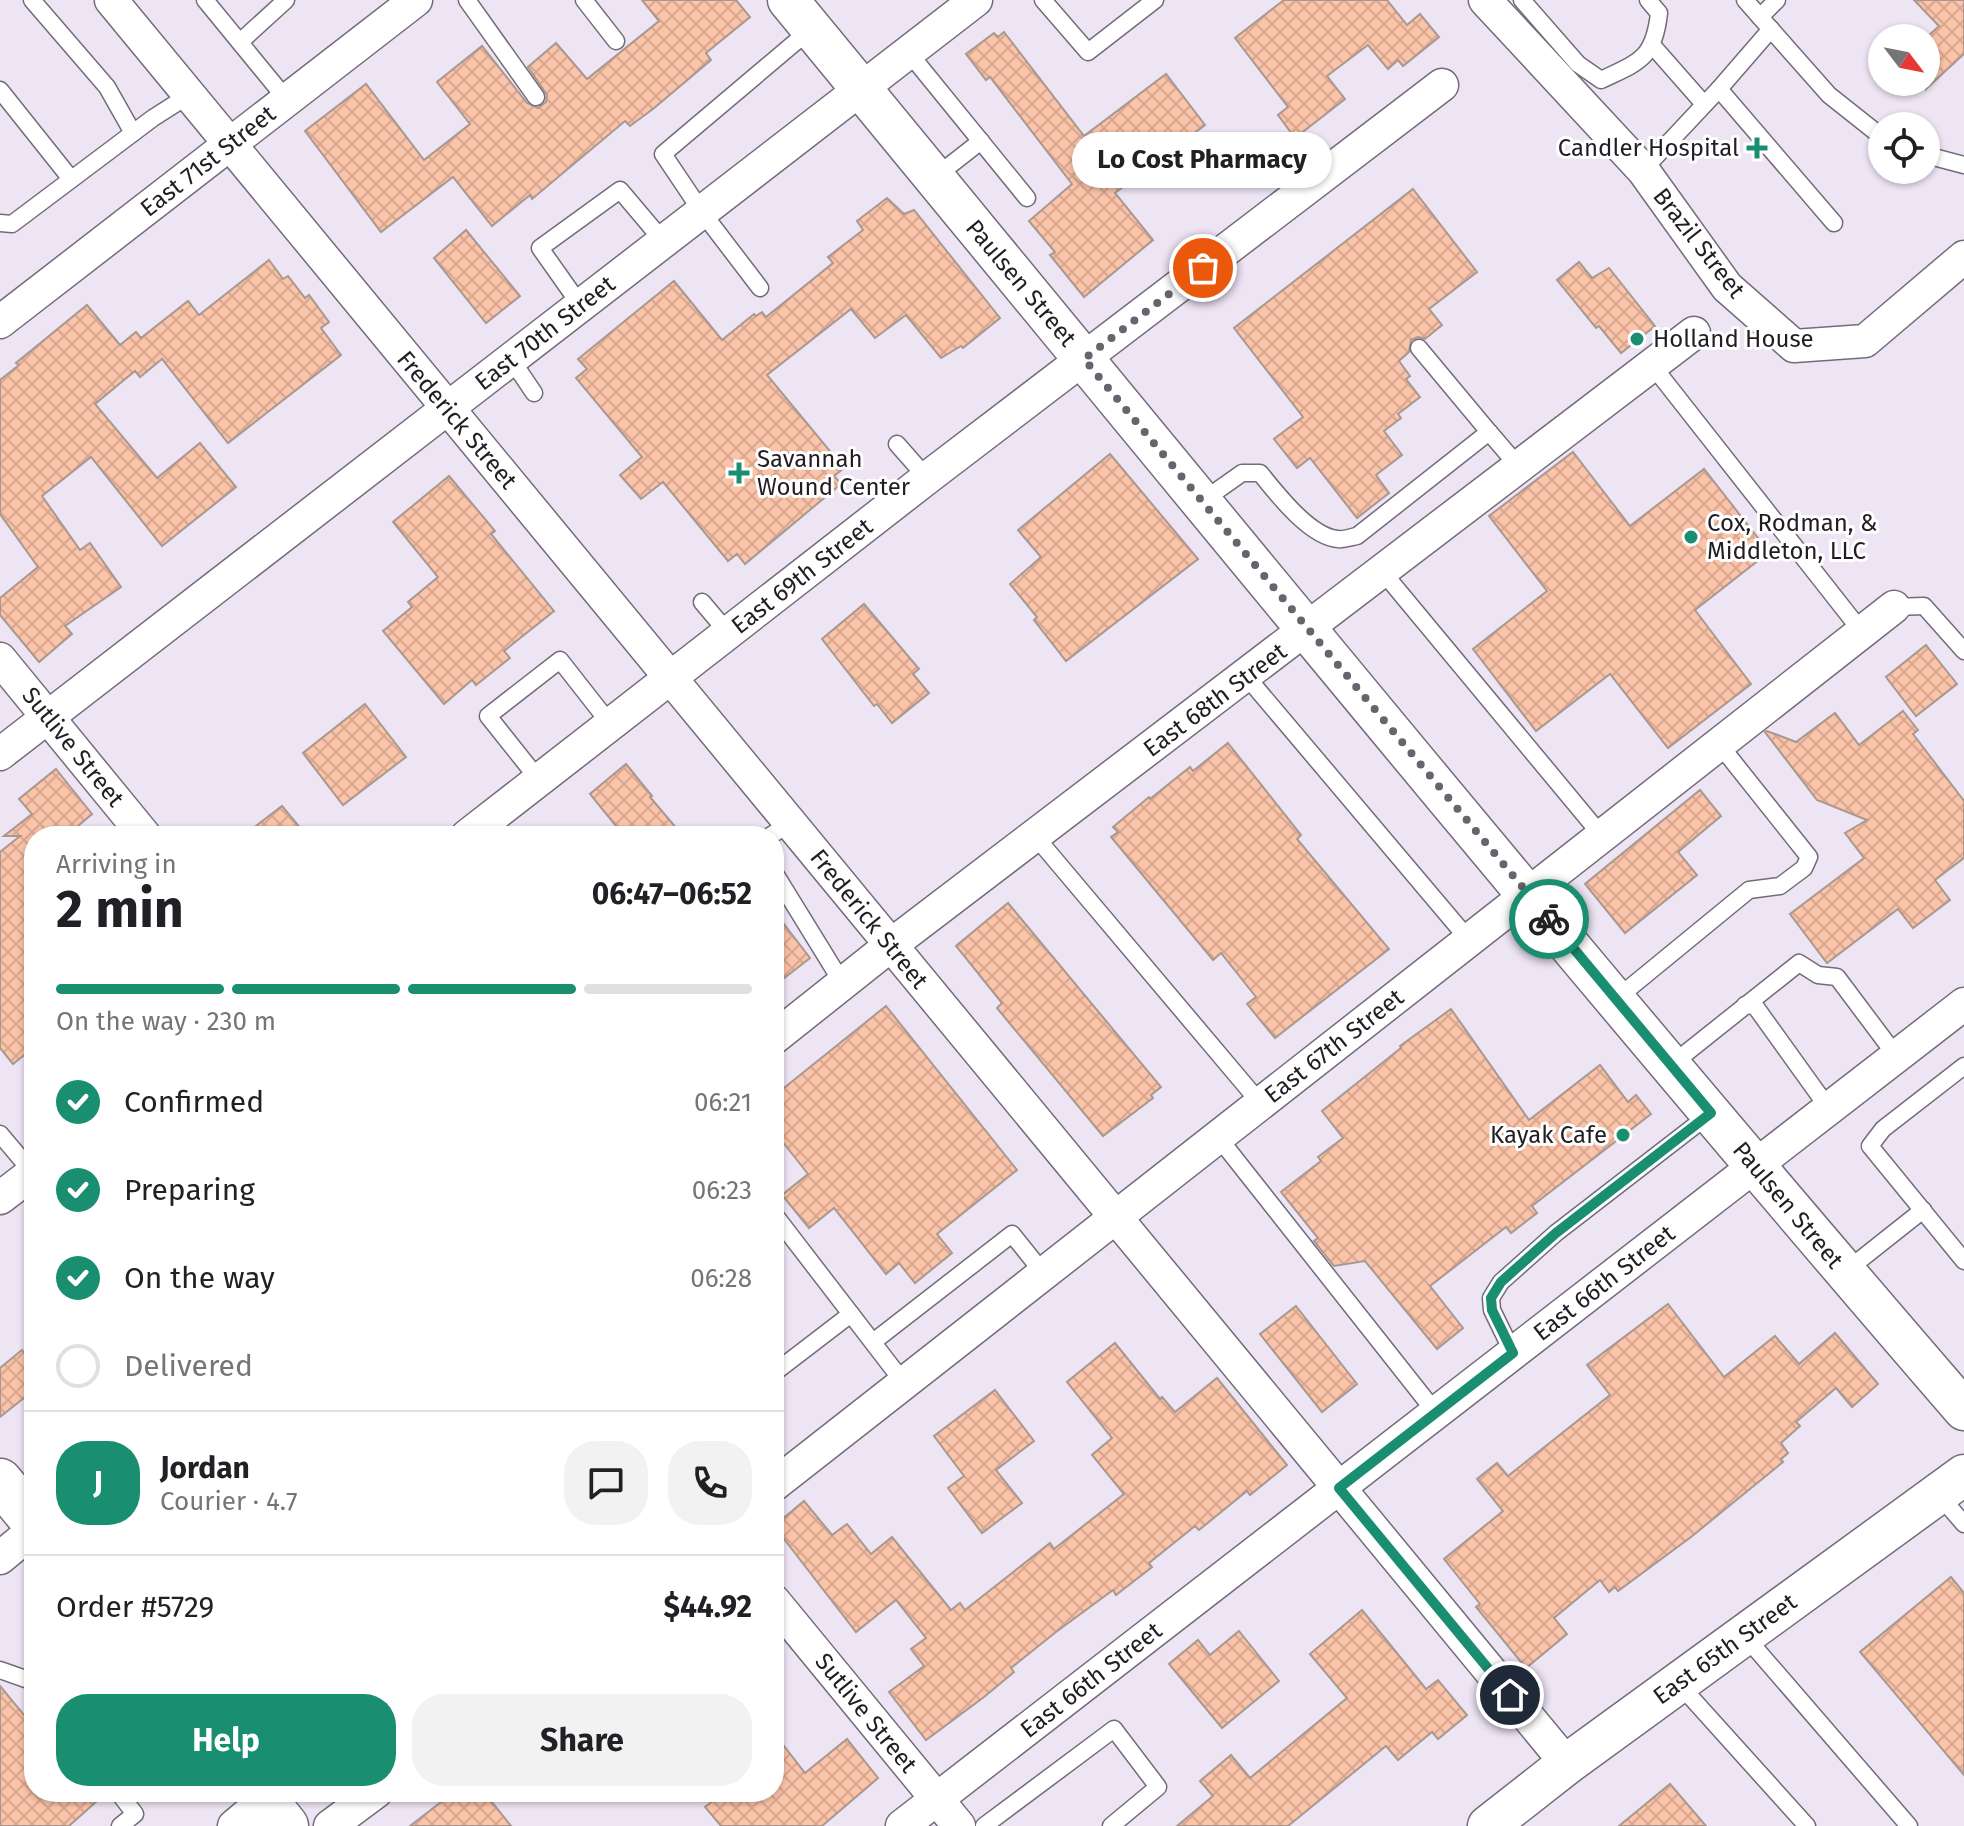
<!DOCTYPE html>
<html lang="en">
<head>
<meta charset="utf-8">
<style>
	:root { --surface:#fff; --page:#f2f2f2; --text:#202124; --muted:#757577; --line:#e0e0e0; --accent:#198e70 }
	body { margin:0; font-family:"Fira Sans",sans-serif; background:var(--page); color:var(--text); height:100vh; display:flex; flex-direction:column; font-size:30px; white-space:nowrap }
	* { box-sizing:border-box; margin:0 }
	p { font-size:26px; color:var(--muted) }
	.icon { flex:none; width:44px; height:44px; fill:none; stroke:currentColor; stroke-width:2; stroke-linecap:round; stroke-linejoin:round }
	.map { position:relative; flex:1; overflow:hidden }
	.panel { position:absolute; left:24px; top:826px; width:760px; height:976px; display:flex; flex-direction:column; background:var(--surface); border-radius:32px; box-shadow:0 2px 6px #0004 }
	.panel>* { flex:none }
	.needle { width:52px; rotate:122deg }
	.fabs { position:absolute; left:1868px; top:24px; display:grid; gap:16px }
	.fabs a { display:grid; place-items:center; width:72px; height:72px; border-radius:50%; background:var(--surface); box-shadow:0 2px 6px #0004; font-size:40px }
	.pin { position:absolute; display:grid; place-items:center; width:68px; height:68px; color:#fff; margin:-34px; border:4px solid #fff; border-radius:50%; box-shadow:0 2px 8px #0007 }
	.courier { position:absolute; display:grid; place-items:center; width:80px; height:80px; margin:-40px; border:6px solid #198e70; border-radius:50%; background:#fff; color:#222; box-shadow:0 2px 10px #0007 }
	.bubble { position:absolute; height:56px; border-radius:28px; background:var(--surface); box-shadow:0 2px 6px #0004; font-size:26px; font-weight:700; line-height:56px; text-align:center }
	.summary em { font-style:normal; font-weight:700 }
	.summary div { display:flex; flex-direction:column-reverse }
	.summary { display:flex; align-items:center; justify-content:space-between; height:136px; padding:0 32px }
	h1 { font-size:52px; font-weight:700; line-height:60px }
	.bar { display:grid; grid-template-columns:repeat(4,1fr); gap:12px 8px; align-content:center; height:96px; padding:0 32px }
	.bar i { height:10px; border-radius:6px; background:var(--line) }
	.bar .selected { background:var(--accent) }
	.bar p { grid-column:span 4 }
	.line { display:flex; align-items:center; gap:20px; padding:0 32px; border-top:2px solid var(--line) }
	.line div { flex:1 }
	.round { display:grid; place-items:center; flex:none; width:84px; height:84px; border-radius:32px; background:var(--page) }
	ol { padding:0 32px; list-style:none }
	li { display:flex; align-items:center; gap:24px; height:88px }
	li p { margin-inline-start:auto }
	li .icon { padding:8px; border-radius:50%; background:var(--accent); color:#fff; stroke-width:4 }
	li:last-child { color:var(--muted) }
	li i { width:44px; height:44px; border:4px solid var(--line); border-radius:50% }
	.button { display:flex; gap:16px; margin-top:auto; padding:16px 32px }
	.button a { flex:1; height:92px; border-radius:32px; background:var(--accent); color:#fff; font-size:32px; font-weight:700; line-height:92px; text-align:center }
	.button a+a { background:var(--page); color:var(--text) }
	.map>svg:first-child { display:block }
</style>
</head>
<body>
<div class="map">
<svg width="1964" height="1826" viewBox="0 0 1964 1826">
	<defs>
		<pattern id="building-cross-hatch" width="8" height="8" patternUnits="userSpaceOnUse" patternTransform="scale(2)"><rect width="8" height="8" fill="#fbc3a8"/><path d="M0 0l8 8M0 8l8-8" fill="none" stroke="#d7a790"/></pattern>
	</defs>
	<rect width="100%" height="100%" fill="#ede4f4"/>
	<g fill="url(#building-cross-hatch)" stroke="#a99890" stroke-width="2">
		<polygon points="642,0 736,0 750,17 706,53 711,60 653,109 630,126 625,121 532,199 530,195 492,226 453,177 381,232 305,131 366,84 424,160 470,124 437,82 482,46 527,103 538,108 546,102 547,95 528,67 556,43 587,79 659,21"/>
		<polygon points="1284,0 1387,0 1407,25 1420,14 1439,37 1403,66 1398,60 1388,69 1368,45 1327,76 1345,99 1295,138 1278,115 1288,107 1235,38"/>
		<polygon points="1914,0 1964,0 1964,54 1926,89 1926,38 1939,26"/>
		<polygon points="1004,32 1084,136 1166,74 1205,125 1115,193 1153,240 1084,297 1050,255 1055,252 1029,221 1072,184 990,77 986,80 966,54 994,33 998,37"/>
		<polygon points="1413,189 1477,272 1429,309 1442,325 1425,339 1418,337 1411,340 1409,352 1399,361 1410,376 1406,379 1420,397 1398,414 1401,418 1384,431 1402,455 1376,475 1389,493 1357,518 1310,458 1297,468 1274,439 1303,417 1234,328"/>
		<polygon points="887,198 904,214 914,210 1000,318 963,348 961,346 941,358 906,315 875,338 851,309 767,375 844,468 834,476 841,484 745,564 737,554 728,561 663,482 641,499 620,475 642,457 576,378 587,369 578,359 674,281 722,340 754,314 756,316 762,312 766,317 833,263 828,257 863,230 857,221"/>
		<polygon points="466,230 520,296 486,323 434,258"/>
		<polygon points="269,260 283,279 288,276 305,298 309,295 329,322 321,328 341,355 228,443 162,359 140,377 135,371 95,404 157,478 200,443 236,487 162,546 91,457 42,496 80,550 90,543 121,587 65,626 72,634 39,662 0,615 0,598 38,567 0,514 0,380 19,365 16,363 87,305 120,345 136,332 141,338 188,301 199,315"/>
		<polygon points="1579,262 1592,278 1609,268 1655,326 1621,353 1599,326 1596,328 1557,280"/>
		<polygon points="1573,452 1630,526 1704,469 1769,552 1695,610 1751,684 1668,748 1610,674 1536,731 1473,649 1547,591 1489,516"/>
		<polygon points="1110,454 1198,559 1066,661 1034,620 1037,617 1010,584 1041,557 1018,530"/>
		<polygon points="449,476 495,531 491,534 554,611 504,651 510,658 476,685 472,680 444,704 383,631 412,607 408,602 438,577 393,522"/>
		<polygon points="864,604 919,669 913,674 929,693 892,723 877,704 874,706 822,639"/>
		<polygon points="1926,645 1957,684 1916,716 1886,677"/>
		<polygon points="365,704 406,757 343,805 303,753"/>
		<polygon points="1903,711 1918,730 1913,734 1964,801 1964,858 1935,880 1950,900 1913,928 1898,909 1827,963 1790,914 1864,858 1845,833 1867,820 1817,800 1765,732 1767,731 1796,742 1835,713 1859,745"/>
		<polygon points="1228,743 1301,835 1297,839 1389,949 1275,1038 1247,1004 1256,997 1221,953 1213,960 1111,837 1118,832 1113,827 1149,797 1150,799 1190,767 1193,771"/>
		<polygon points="626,764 652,796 650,797 683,836 624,836 590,794"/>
		<polygon points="56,769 92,814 66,836 34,836 34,1047 13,1064 0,1048 0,852 20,836 4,836 32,814 19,799"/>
		<polygon points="1700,790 1721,816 1678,852 1697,875 1625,933 1585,884"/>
		<polygon points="282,806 307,836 243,836"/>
		<polygon points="1008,903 1161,1087 1151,1095 1153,1098 1103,1136 997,1008 1002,1003 956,946"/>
		<polygon points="774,911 810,958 774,986"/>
		<polygon points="886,1006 1017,1170 937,1234 952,1253 915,1283 899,1263 886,1274 834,1208 809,1228 782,1195 808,1174 774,1131 774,1096"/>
		<polygon points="1451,1009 1529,1120 1600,1065 1628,1102 1636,1095 1651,1114 1532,1206 1537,1213 1511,1233 1506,1227 1430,1286 1463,1328 1437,1349 1365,1261 1334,1266 1314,1241 1318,1238 1281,1192 1321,1161 1318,1157 1343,1138 1322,1111 1401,1048 1400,1046"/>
		<polygon points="1668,1304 1724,1377 1775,1336 1799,1364 1835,1333 1878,1384 1852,1407 1836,1388 1796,1422 1800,1426 1781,1443 1788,1453 1781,1459 1783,1462 1691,1537 1618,1591 1615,1587 1609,1592 1600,1580 1554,1618 1567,1634 1526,1668 1476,1607 1480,1604 1444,1559 1503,1511 1477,1479 1497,1463 1508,1476 1610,1395 1587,1365"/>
		<polygon points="1296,1306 1357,1384 1322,1412 1260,1334"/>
		<polygon points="1115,1343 1160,1399 1162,1397 1175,1412 1217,1378 1287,1465 1250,1495 1247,1491 1199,1530 1195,1526 1149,1563 1152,1567 1116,1595 1113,1590 1056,1632 1011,1668 1014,1672 984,1697 926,1740 889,1692 924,1666 911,1649 926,1638 896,1600 856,1632 774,1526 804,1501 832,1535 847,1524 871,1554 892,1537 951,1610 960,1603 965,1610 1050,1543 1054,1549 1124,1494 1092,1455 1112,1438 1067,1382"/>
		<polygon points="22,1350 34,1365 34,1390 0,1417 0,1368"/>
		<polygon points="995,1390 1034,1441 996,1470 1022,1503 982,1533 948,1488 964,1476 934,1436"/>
		<polygon points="1951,1577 1964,1593 1964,1775 1860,1652"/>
		<polygon points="1362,1610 1426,1689 1438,1680 1467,1715 1438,1739 1432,1732 1398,1760 1386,1746 1288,1826 1177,1826 1213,1796 1200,1781 1231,1755 1250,1778 1347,1698 1310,1654"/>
		<polygon points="1239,1631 1279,1681 1222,1728 1169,1664 1198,1640 1210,1655"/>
		<polygon points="0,1686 34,1727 34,1792 107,1792 69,1826 0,1826"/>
		<polygon points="774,1733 805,1773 847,1739 878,1778 822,1826 721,1826 705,1807 724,1792 774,1792"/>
		<polygon points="1670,1784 1706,1826 1619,1826"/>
		<polygon points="454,1792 484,1792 511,1826 410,1826"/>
	</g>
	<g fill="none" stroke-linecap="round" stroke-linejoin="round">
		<defs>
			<g id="service">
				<polyline points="32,0 107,87 133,133"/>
				<polyline points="205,0 287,100"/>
				<polyline points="467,0 536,97"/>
				<polyline points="584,0 616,41"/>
				<polyline points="1043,0 1088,52 1155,0"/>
				<path d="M1522,0L1578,64L1601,80C1639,62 1654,59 1659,13L1648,0"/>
				<polyline points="1745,0 1829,95 1882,137"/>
				<polyline points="1760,17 1777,0"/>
				<polyline points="1771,29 1719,89 1834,223"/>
				<polyline points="240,42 286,0"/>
				<polyline points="1652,45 1703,103"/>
				<polyline points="909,53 1027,198"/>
				<polyline points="0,90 71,179"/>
				<polyline points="1926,155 1964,165"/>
				<polyline points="1643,170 1719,89"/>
				<polyline points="935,177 981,141"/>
				<polyline points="0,223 12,224 153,118 189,95"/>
				<polyline points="760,288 702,212 663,154 811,29"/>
				<polyline points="581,306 540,248 620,190 664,242"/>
				<polyline points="1419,348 1489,432"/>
				<polyline points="511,359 534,393"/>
				<polyline points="1652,365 1862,632"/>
				<polyline points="897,444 927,478"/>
				<path d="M1201,502L1242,473H1260C1277,494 1310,537 1338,539C1344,540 1351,537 1357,536L1489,432L1519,467"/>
				<polyline points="1382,571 1602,836"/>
				<polyline points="702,602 729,634"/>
				<polyline points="1894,607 1924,606 1964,651"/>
				<polyline points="1246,676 1469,940"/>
				<polyline points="539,780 488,716 560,660 611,725"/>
				<polyline points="770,836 790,823"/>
				<polyline points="1035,836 1261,1104"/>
				<polyline points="774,872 843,984"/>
				<polyline points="1616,999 1749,890 1780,886 1804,868 1809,857 1719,744"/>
				<polyline points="1745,1005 1755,1006 1829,1109"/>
				<polyline points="1671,1065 1799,963 1818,975 1837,977 1897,1057"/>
				<polyline points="1964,1066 1883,1129 1870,1146 1964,1261"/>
				<polyline points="0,1134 33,1173"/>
				<polyline points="1218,1137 1436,1413"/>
				<polyline points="774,1214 904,1383"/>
				<polyline points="1846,1271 1923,1210"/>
				<polyline points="873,1342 1012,1234 1044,1274"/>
				<polyline points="1513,1353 1492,1310 1491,1298 1501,1282 1556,1233 1710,1114"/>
				<polyline points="774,1373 851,1314"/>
				<polyline points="1939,1495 1964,1524"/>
				<polyline points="1744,1635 1909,1826"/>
				<polyline points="0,1670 34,1682"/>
				<polyline points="1679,1684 1807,1826"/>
				<polyline points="118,1792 135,1814 120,1826"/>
				<polyline points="984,1826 1114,1729 1158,1787 1111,1826"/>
			</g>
			<g id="minor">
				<polyline points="111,0 1567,1764"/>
				<polyline points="1485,0 1643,170 1727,287 1794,346 1865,341 1964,257"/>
				<polyline points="0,322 416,0"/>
				<polyline points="0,659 145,836"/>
				<polyline points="0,754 976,0"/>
				<polyline points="467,836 927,478 1442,85"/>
				<polyline points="774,1038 891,945 1694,333"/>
				<polyline points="0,1198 34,1172"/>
				<polyline points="774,1485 1894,607"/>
				<polyline points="0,1558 34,1530"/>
				<polyline points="774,1601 959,1826"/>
				<polyline points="234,1826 265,1800"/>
				<polyline points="330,1826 376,1792"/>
				<polyline points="902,1826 1964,1004"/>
			</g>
			<g id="tertiary">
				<path d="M788,0C1177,472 1564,947 1964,1410"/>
				<polyline points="1488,1826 1567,1764 1964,1475"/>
			</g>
			<g id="secondary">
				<polyline points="0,1481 34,1522"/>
				<polyline points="259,1792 286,1826"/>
			</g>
		</defs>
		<use href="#service" stroke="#746b7a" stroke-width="19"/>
		<use href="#minor" stroke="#746b7a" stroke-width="35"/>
		<use href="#tertiary" stroke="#746b7a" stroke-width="43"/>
		<use href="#secondary" stroke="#746b7a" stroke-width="47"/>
		<use href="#service" stroke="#fff" stroke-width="16"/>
		<use href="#minor" stroke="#fff" stroke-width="32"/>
		<use href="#tertiary" stroke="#fff" stroke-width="40"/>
		<use href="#secondary" stroke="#fff" stroke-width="44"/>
	</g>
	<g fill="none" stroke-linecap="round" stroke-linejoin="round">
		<polyline stroke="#68636c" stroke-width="8" stroke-dasharray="0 14.4" points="1203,268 1084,359 1549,919"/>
		<polyline stroke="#198e70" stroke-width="10" points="1510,1695 1339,1488 1513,1353 1492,1310 1491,1298 1501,1282 1556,1233 1711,1113 1549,919"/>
	</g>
	<g fill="#198e70" stroke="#fff" stroke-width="3">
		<path d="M1753 136h8v8h8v8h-8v8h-8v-8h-8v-8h8z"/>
		<circle cx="1637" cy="339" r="8"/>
		<path d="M735 461h8v8h8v8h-8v8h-8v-8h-8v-8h8z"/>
		<circle cx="1691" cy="537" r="8"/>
		<circle cx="1623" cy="1135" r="8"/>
	</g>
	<g text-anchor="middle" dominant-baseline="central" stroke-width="6" stroke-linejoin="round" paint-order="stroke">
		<g font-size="24" fill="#211d23" stroke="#fff" text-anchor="start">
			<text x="1739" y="148" text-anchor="end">Candler Hospital</text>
			<text x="1653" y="339">Holland House</text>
			<text x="757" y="459">Savannah<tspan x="757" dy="28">Wound Center</tspan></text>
			<text x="1707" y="523">Cox, Rodman, &amp;<tspan x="1707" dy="28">Middleton, LLC</tspan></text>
			<text x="1607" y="1135" text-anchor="end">Kayak Cafe</text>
		</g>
		<g font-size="24" fill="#211d23" stroke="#fff">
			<text transform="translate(208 161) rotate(-38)">East 71st Street</text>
			<text transform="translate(1699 243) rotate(52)">Brazil Street</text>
			<text transform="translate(1021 283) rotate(50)">Paulsen Street</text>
			<text transform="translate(545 333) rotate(-38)">East 70th Street</text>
			<text transform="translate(457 420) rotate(50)">Frederick Street</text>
			<text transform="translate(802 576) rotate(-38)">East 69th Street</text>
			<text transform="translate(1215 700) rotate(-37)">East 68th Street</text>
			<text transform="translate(73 747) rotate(51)">Sutlive Street</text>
			<text transform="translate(869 919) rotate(51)">Frederick Street</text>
			<text transform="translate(1334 1046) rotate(-38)">East 67th Street</text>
			<text transform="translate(1788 1205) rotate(50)">Paulsen Street</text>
			<text transform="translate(1604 1283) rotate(-38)">East 66th Street</text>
			<text transform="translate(1725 1649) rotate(-36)">East 65th Street</text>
			<text transform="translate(1091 1680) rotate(-38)">East 66th Street</text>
			<text transform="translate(866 1713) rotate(51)">Sutlive Street</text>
		</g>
	</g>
</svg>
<div class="fabs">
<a><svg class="needle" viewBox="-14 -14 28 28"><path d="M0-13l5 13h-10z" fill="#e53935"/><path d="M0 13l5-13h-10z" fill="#757577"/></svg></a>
<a><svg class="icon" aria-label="locate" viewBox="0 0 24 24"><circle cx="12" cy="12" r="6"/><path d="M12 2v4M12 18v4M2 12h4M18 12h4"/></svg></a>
</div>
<div class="pin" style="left:1203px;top:268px;background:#ea580c"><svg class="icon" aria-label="bag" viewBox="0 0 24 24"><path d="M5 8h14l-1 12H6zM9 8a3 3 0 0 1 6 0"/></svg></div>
<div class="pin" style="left:1510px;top:1695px;background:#1f2937"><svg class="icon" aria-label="home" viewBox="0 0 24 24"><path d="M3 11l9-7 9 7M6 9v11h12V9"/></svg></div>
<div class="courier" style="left:1549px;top:919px"><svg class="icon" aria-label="bike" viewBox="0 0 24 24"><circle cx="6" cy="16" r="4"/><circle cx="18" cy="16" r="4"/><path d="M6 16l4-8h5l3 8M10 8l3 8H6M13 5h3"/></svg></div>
<div class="bubble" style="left:1072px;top:132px;width:260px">Lo Cost Pharmacy</div>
<section class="panel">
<div class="summary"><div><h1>2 min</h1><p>Arriving in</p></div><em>06:47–06:52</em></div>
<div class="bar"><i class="selected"></i><i class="selected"></i><i class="selected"></i><i></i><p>On the way · 230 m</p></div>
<ol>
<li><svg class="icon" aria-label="check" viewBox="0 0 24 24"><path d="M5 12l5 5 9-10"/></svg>Confirmed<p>06:21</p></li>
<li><svg class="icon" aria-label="check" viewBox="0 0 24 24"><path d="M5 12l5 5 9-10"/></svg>Preparing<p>06:23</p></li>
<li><svg class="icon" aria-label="check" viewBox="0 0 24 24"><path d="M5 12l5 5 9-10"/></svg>On the way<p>06:28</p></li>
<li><i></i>Delivered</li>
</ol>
<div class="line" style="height:144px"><b class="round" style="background:var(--accent);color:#fff">J</b><div><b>Jordan</b><p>Courier · 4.7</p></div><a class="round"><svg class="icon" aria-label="chat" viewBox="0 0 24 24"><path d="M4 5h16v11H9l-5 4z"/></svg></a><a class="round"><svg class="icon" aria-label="phone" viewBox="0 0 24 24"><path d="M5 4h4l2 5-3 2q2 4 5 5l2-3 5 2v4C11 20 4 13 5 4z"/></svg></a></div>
<div class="line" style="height:104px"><div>Order #5729</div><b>$44.92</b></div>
<div class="button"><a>Help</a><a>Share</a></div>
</section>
</div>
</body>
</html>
